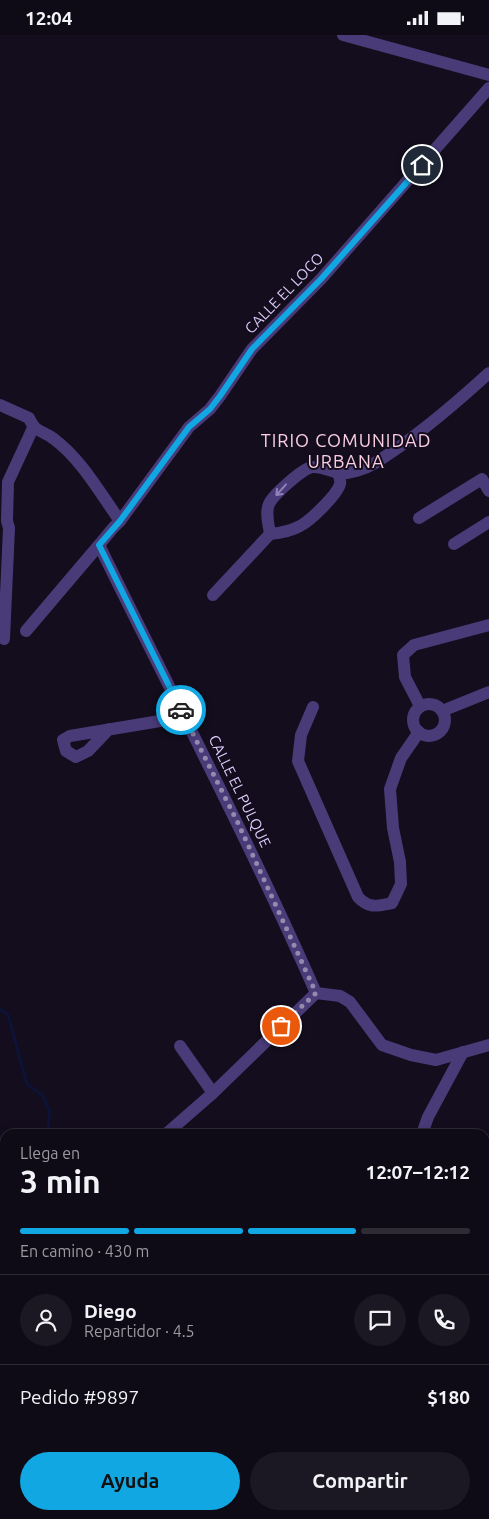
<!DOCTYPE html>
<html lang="es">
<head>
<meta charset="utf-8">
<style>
	:root { --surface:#0e0a16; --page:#1c1823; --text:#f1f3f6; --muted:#9b9aa1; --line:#2e2b35; --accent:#10a7e3 }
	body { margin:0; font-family:Ubuntu,sans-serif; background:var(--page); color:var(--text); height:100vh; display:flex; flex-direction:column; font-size:19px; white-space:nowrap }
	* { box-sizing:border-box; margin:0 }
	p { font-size:16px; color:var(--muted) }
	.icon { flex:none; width:28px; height:28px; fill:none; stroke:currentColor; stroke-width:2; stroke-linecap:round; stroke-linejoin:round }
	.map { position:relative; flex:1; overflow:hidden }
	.details { position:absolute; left:0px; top:1094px; width:490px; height:391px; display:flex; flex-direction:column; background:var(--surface); border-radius:15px 15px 0 0; box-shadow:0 2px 12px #0003,0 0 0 1px var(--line) }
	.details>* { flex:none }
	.pin { position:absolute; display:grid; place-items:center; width:42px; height:42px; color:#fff; margin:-21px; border:2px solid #fff; border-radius:50%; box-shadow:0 1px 5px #0007 }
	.courier { position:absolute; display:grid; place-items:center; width:50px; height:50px; margin:-25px; border:4px solid #10a7e3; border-radius:50%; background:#fff; color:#222; box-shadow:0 1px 6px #0007 }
	.summary em { font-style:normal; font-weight:700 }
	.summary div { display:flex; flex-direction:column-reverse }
	.summary { display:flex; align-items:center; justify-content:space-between; height:85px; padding:0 20px }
	h1 { font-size:32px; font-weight:700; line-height:38px }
	.bar { display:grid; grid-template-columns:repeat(4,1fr); gap:8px 5px; align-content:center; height:60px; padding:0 20px }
	.bar i { height:6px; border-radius:4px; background:var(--line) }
	.bar .selected { background:var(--accent) }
	.bar p { grid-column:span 4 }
	.line { display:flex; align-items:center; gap:12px; padding:0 20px; border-top:1px solid var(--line) }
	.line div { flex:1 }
	.round { display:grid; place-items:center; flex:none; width:52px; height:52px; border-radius:26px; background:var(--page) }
	.primary-button { display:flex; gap:10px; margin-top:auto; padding:10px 20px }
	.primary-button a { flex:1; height:58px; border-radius:30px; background:var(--accent); color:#111; font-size:20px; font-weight:700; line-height:58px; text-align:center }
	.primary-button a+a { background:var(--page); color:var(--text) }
	.status { display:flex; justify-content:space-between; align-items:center; height:35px; padding:0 25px; background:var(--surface); direction:ltr }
	.status svg { height:14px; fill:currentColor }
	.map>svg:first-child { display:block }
</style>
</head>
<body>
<div class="status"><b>12:04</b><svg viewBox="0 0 49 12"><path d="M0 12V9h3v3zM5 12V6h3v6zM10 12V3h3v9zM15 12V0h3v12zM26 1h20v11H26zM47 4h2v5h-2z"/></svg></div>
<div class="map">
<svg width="489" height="1484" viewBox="0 0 489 1484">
	<rect width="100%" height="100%" fill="#130d1d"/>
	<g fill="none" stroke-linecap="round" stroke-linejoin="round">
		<g stroke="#0c1337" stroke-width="3">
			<polyline points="0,974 8,980 27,1049 43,1061 50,1077 47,1099"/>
			<polyline points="63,1484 69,1480"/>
		</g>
		<g stroke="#493b78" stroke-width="12">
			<polyline points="343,0 489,40"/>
			<path d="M489,53L321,244L252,314L220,361L210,374L189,392L120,486L113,493L99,510C172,659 249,806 316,958L340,961L350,967L382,1010L411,1020L436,1025L489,1010"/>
			<path d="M0,370L29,383C35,398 43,395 54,404C82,425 100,458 120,486"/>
			<polyline points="419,483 482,444 489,456"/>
			<path d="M270,499C269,491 265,478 269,469C273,460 302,434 312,432C322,431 329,436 338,438C350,439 365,434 375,428C416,403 454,370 489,338"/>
			<path d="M270,499C281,498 291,496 300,491C310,486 337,460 340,449C341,445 339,441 338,438"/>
			<polyline points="454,509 489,487"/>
			<polyline points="213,560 270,499"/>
			<polyline points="26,596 99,510"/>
			<polyline points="4,604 9,493 7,486 8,447 33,393"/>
			<circle cx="429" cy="685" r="16"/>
			<polyline points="420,671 405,642 403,620 414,610 489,590"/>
			<path d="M313,672L301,700L298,726L358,862C369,874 377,871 392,868L401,849L400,827L393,793L390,754L401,723L419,697"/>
			<polyline points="442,676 489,657"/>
			<polyline points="109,694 88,716 76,722 66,716 63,705 70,701 184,682"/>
			<polyline points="180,1011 213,1058"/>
			<polyline points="166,1099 213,1058 316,958"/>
			<polyline points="422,1099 428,1082 463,1017"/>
			<polyline points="485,1139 489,1136"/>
			<polyline points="485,1237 489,1239"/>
			<polyline points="485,1353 489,1351"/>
			<polyline points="0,1371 5,1388"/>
			<polyline points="0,1414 5,1412"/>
			<polyline points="485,1455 489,1456"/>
			<polyline points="0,1473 5,1470"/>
			<polyline points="19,1480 20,1484"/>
			<polyline points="421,1484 424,1480"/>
		</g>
	</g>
	<defs><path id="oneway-shaft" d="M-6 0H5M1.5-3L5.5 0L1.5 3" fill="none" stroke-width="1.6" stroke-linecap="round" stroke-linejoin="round" transform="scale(1.25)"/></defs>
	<use stroke="#9284ba" href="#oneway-shaft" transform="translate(281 455) rotate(132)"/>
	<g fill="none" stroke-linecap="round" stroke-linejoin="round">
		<polyline stroke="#9589ad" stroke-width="5" stroke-dasharray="0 9" points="181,675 238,788 316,958 281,991"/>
		<polyline stroke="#10a7e3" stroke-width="6" points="181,675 99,510 120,486 189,392 210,374 220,361 252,314 321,244 422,130"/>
	</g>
	<g text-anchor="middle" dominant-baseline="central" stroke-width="4" stroke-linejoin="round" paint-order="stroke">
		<g font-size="15" fill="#dbccfb" stroke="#130d1d">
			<text transform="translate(284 258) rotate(-46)">CALLE EL LOCO</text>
			<text transform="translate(240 756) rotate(64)">CALLE EL PULQUE</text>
		</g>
		<g font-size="18" letter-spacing="1" fill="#fccee3" stroke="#130d1d">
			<text x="346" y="405">TIRIO COMUNIDAD<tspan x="346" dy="21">URBANA</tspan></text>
		</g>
	</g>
</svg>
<div class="pin" style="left:281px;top:991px;background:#ea580c"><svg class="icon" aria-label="bag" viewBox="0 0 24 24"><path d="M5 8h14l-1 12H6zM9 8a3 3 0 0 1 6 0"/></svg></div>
<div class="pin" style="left:422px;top:130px;background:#1f2937"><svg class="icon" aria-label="home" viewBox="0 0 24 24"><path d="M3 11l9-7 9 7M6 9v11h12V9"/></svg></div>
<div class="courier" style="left:181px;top:675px"><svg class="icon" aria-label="car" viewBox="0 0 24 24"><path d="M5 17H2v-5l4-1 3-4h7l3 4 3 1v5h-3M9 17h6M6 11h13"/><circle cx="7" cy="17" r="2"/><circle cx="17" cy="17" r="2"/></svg></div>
<section class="details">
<div class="summary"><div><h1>3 min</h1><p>Llega en</p></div><em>12:07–12:12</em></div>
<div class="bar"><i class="selected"></i><i class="selected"></i><i class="selected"></i><i></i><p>En camino · 430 m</p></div>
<div class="line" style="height:90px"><a class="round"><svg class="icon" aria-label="person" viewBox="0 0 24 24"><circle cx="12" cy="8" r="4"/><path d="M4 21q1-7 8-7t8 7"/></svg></a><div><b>Diego</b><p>Repartidor · 4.5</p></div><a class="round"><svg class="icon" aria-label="chat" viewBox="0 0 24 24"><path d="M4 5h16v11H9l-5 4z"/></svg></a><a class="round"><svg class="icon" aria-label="phone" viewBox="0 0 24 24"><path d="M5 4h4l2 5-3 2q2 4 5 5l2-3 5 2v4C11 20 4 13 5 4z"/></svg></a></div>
<div class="line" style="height:65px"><div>Pedido #9897</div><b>$180</b></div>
<div class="primary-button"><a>Ayuda</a><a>Compartir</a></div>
</section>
</div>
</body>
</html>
